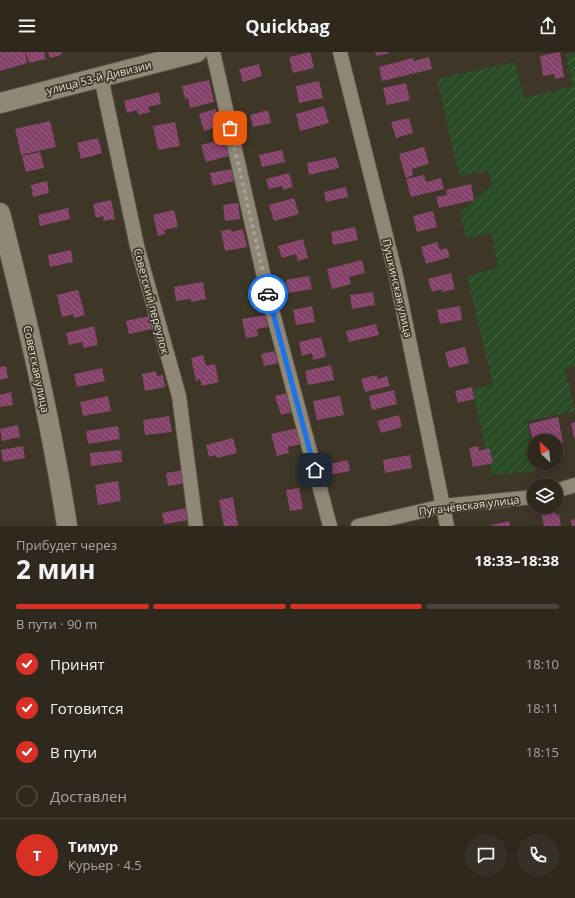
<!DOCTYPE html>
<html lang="ru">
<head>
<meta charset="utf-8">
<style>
	:root { --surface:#2e281d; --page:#363026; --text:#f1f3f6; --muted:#a7a6a4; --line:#49443b; --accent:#d93025 }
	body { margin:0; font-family:"Open Sans",sans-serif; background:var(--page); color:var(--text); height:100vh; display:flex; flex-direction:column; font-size:15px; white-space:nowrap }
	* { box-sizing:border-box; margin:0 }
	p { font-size:13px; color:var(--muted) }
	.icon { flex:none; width:22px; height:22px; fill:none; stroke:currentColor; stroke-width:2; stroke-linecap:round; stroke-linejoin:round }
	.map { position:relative; height:474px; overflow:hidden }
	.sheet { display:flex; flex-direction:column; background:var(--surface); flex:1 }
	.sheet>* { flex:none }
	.needle { width:26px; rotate:333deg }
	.fabs { position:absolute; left:527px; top:382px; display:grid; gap:8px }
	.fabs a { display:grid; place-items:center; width:36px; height:36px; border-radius:50%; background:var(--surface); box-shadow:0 2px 10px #0003,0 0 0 1px var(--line); font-size:20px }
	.pin { position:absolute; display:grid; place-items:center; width:34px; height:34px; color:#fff; margin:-17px; border-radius:8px; box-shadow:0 2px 6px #0006 }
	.courier { position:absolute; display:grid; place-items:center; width:40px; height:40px; margin:-20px; border:3px solid #1a73e8; border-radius:50%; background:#fff; color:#222; box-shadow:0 1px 5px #0007 }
	.headline em { font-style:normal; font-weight:700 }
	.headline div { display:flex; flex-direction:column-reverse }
	.headline { display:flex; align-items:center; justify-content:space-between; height:68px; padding:0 16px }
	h1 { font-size:26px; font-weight:700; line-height:30px }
	.bar { display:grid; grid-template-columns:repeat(4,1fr); gap:6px 4px; align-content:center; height:48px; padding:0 16px }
	.bar i { height:5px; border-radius:3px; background:var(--line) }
	.bar .current { background:var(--accent) }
	.bar p { grid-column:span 4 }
	.line { display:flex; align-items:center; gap:10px; padding:0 16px; border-top:1px solid var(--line) }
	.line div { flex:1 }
	.round { display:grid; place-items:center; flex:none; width:42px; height:42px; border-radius:21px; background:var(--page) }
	ol { padding:0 16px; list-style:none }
	li { display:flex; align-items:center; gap:12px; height:44px }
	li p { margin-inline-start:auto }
	li .icon { padding:4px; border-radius:50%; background:var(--accent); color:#fff; stroke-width:4 }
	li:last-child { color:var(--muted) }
	li i { width:22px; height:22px; border:2px solid var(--line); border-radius:50% }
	header { display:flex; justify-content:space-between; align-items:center; height:52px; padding:0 16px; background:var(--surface); font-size:18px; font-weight:700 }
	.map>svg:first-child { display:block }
</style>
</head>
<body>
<header><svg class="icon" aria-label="menu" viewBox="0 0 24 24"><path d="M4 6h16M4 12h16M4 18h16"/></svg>Quickbag<svg class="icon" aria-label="share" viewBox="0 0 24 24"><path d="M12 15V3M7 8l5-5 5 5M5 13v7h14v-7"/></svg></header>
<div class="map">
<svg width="575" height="474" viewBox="0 0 575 474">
	<defs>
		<pattern id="garden-furrows" width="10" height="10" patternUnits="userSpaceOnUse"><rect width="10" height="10" fill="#2a4c27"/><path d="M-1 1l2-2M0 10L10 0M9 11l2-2" fill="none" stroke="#496545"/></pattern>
		<pattern id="building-back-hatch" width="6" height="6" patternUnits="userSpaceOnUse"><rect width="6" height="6" fill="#85426b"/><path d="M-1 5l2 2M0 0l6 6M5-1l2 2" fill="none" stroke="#965d7f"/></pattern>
	</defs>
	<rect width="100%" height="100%" fill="#3e3627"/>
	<polygon fill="url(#garden-furrows)" points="575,1 575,314 565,317 575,359 527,369 536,419 492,423 472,338 493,332 467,224 498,216 491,181 466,187 460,160 492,132 488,119 459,124 437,27 515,10 524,46 573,34 566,3"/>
	<g fill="url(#building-back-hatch)">
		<polygon points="0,0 25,0 27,11 0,19"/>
		<polygon points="26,0 44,0 46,7 29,11"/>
		<polygon points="48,0 61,0 62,3 50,6"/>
		<polygon points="310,0 314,16 293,21 289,5"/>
		<polygon points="375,0 389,0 389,1 376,4"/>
		<polygon points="560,0 564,25 555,27 554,22 543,24 540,4"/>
		<polygon points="429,5 432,17 382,29 379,15 413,6 414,9"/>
		<polygon points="259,12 262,24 243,30 239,17"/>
		<polygon points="209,28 214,50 190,56 188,46 185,47 182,34"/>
		<polygon points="319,29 323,46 299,51 296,34"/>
		<polygon points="406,31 410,48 387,53 383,36"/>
		<polygon points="159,40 161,52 148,55 150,60 139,63 137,58 127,61 124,49"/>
		<polygon points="324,54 329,71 300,79 296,62"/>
		<polygon points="215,57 220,74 204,79 199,62"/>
		<polygon points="268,58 271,71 253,75 250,63"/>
		<polygon points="409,66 413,81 396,86 391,70"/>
		<polygon points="50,69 56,95 21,103 15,77"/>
		<polygon points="175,70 180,94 158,98 153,74"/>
		<polygon points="98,86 102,101 81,107 77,91"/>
		<polygon points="224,87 229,104 206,110 201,93"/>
		<polygon points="424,95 429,112 412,117 413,123 406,126 399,102"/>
		<polygon points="282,98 285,110 262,115 259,103"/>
		<polygon points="40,100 44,116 26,120 22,104"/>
		<polygon points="336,105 339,116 309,123 307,111"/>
		<polygon points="232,117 234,129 213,134 210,121"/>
		<polygon points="289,121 293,135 283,138 282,134 269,137 266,127"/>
		<polygon points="424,123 426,130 441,126 444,137 411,145 406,127"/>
		<polygon points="47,129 49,141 33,145 31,133"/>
		<polygon points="471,132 474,148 439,156 436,145 447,143 446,138"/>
		<polygon points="346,135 348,145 326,150 324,140"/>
		<polygon points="294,146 299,162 274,169 269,153"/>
		<polygon points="111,148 115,167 104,169 103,164 96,166 93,152"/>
		<polygon points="238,151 240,167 225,169 223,153"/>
		<polygon points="68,156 70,167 40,174 38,163"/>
		<polygon points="174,158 178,175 164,178 165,182 158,184 153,163"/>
		<polygon points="433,159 437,175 417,180 413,164"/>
		<polygon points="355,175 358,188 333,193 331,180"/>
		<polygon points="231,177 232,180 243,177 247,195 225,199 221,179"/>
		<polygon points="303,187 308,206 298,209 296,202 282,206 278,194"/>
		<polygon points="437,190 440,198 447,196 450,205 426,212 421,195"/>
		<polygon points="71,198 73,210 50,215 48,203"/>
		<polygon points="362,208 365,221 349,225 351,232 332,237 327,217"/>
		<polygon points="451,221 455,237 442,240 442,237 432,240 428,227"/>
		<polygon points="309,224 312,237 288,241 286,228"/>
		<polygon points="203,230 206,247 191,250 191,247 176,249 174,235"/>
		<polygon points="78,238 85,263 74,266 73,262 62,265 57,243"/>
		<polygon points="373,240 375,253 352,257 350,243"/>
		<polygon points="312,254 315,270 296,273 293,258"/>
		<polygon points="460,254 462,268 440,272 437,258"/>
		<polygon points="266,263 268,275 257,277 258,284 246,286 242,267"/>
		<polygon points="149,264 152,277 129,282 126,269"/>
		<polygon points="376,272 379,283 349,290 346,279"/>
		<polygon points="94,274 98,293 84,296 82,290 69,293 66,281"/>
		<polygon points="321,285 326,305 313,308 312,301 302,304 299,290"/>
		<polygon points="465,295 469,311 449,316 445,300"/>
		<polygon points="275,299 278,311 264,314 261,302"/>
		<polygon points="203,303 206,314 215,312 219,330 202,334 200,327 196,329 191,306"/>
		<polygon points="331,313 334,328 308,333 305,319"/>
		<polygon points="6,314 8,326 0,328 0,315"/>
		<polygon points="102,316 105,329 77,335 74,322"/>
		<polygon points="156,319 157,324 163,323 165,335 145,339 142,322"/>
		<polygon points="377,323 378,327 387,324 390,334 365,340 361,327"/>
		<polygon points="472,335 474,347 458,351 455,339"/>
		<polygon points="394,338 397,352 372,358 369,344"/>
		<polygon points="11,340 13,353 0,355 0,343"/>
		<polygon points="288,341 294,359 281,363 275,344"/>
		<polygon points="108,344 111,359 83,364 80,350"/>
		<polygon points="340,344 344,363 317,368 313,349"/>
		<polygon points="399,363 402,375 381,381 377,369"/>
		<polygon points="169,364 172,380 145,383 143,368"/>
		<polygon points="558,365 563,390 556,392 556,389 533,389 529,372"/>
		<polygon points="575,370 575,386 574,386 571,371"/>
		<polygon points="18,373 20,385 2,389 0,377"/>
		<polygon points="118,374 120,387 88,392 86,379"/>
		<polygon points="298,376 302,392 288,395 289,401 277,404 271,382"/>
		<polygon points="233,386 237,401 217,406 216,403 209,405 206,393"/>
		<polygon points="23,394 25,406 3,410 1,398"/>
		<polygon points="478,394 479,399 489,396 493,411 473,415 469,396"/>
		<polygon points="121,398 122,410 91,414 90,401"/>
		<polygon points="410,403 412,416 385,421 383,408"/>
		<polygon points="348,408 350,419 328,423 325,413"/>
		<polygon points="184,418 186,431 168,434 166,421"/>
		<polygon points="118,429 121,449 98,453 95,433"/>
		<polygon points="299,436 303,457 290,459 286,438"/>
		<polygon points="233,445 238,474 224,474 219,448"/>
		<polygon points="187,456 189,468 164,472 162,461"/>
		<polygon points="554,456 556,463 559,462 561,474 544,474 541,460"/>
		<polygon points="575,467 575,474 572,474 571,468"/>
		<polygon points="509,469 510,474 492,474 492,473"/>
	</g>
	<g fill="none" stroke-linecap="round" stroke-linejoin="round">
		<defs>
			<g id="street">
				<polyline points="213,0 268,243 330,474"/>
				<polyline points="340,0 396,224 447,474"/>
				<polyline points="101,25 137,194 179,344 196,474"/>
				<polyline points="556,439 575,433"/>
				<polyline points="358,474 443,454 534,445"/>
			</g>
			<g id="secondary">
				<polyline points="0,51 197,0"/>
				<path d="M0,161C26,264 51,368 67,474"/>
			</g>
		</defs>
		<use href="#street" stroke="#5a5346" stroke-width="16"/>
		<use href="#secondary" stroke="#5a5346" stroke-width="22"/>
		<use href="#street" stroke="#908776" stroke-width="14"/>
		<use href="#secondary" stroke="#908776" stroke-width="20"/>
	</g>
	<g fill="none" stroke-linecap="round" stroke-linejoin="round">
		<polyline stroke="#a9a397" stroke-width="4" stroke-dasharray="0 7.2" points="230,76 268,242"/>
		<polyline stroke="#1a73e8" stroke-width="5" points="268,242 315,418"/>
	</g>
	<g text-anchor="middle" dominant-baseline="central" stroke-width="3.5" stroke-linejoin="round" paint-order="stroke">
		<g font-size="11" fill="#e2ddd4" stroke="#3e3627">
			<text transform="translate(99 25) rotate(-14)">улица 53-й Дивизии</text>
			<text transform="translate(398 236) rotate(77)">Пушкинская улица</text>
			<text transform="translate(152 249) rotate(75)">Советский переулок</text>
			<text transform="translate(37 317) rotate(78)">Советская улица</text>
			<text transform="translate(469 453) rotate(-7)">Пугачёвская улица</text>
		</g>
	</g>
</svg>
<div class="fabs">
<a><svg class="needle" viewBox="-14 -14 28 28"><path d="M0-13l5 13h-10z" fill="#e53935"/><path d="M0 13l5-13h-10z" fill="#a7a6a4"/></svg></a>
<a><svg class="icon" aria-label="layers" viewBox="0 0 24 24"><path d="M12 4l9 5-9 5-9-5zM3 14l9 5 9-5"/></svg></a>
</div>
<div class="pin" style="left:230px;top:76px;background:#ea580c"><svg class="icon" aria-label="bag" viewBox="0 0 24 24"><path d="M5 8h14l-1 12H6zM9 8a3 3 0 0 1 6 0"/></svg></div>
<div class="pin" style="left:315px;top:418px;background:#1f2937"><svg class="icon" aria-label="home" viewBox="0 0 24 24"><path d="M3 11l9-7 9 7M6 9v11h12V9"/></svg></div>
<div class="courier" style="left:268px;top:242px"><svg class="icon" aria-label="car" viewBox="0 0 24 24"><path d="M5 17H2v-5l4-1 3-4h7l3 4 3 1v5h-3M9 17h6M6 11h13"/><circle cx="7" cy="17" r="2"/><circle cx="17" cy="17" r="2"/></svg></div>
</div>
<section class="sheet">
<div class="headline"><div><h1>2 мин</h1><p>Прибудет через</p></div><em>18:33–18:38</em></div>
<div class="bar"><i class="current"></i><i class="current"></i><i class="current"></i><i></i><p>В пути · 90 m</p></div>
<ol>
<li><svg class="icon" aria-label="check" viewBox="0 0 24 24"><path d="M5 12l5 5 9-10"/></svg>Принят<p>18:10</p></li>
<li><svg class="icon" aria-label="check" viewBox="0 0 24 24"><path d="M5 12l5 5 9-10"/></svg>Готовится<p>18:11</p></li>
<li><svg class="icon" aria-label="check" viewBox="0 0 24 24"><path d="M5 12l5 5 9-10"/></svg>В пути<p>18:15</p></li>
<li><i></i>Доставлен</li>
</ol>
<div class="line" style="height:72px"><b class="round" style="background:var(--accent);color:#fff">Т</b><div><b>Тимур</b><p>Курьер · 4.5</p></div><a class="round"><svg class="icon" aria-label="chat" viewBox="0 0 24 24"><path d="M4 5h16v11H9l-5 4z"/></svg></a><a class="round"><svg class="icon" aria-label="phone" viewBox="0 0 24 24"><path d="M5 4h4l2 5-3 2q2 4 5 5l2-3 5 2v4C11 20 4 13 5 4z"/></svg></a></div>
</section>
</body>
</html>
